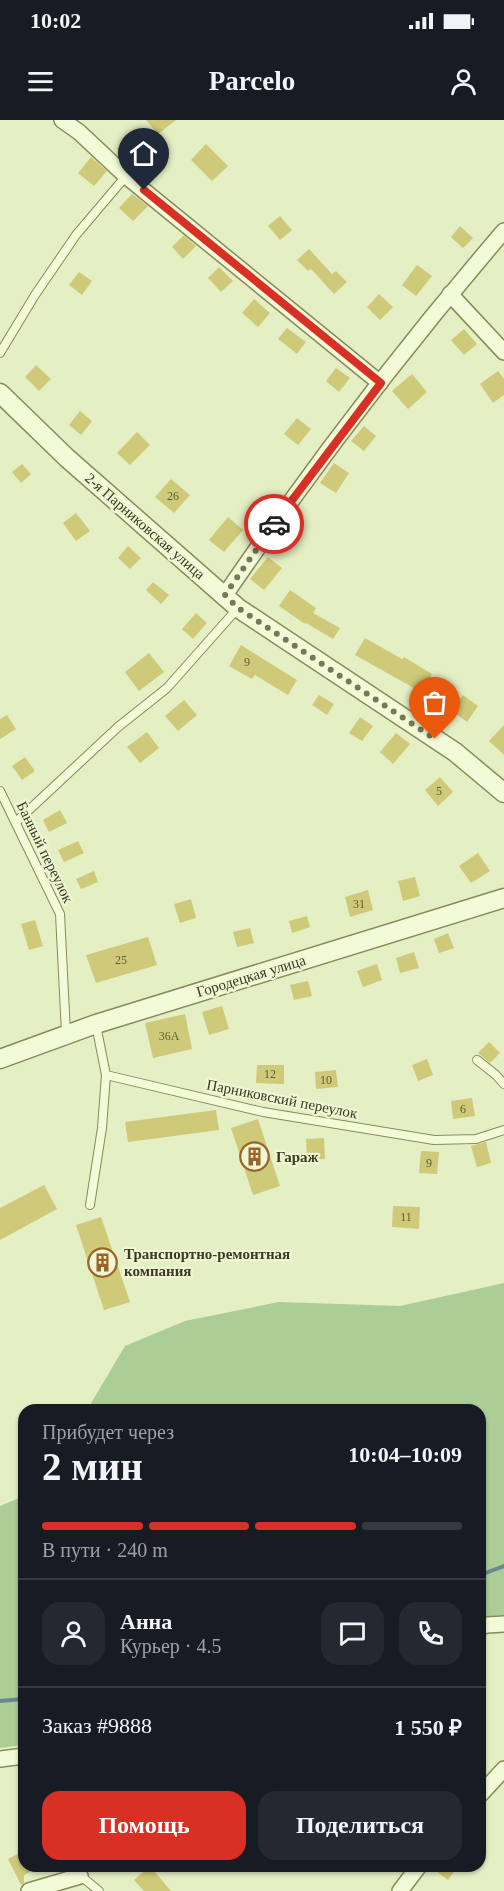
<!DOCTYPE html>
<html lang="ru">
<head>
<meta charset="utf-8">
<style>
	:root { --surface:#171b24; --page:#242831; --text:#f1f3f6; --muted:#9ea1a6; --line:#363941; --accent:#d93025 }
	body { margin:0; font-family:"Times New Roman",serif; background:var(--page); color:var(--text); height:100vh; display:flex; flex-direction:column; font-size:22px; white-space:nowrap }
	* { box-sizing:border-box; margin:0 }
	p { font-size:20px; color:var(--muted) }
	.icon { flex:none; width:33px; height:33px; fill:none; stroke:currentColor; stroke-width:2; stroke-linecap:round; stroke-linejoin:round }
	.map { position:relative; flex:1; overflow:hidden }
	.drawer { position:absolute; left:18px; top:1284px; width:468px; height:468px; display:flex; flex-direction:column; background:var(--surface); border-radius:18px; box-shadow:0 2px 4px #0004 }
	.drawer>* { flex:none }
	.pin { position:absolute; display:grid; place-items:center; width:51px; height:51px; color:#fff; margin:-62px -26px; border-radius:50% 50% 50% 0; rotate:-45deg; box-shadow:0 0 6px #0007 }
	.pin .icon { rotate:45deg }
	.courier { position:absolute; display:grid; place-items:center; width:60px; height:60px; margin:-30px; border:4px solid #d93025; border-radius:50%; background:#fff; color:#222; box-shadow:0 2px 8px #0007 }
	.overview em { font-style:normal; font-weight:700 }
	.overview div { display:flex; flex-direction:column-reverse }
	.overview { display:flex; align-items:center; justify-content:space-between; height:102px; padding:0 24px }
	h1 { font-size:39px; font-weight:700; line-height:45px }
	.bar { display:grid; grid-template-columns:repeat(4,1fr); gap:9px 6px; align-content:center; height:72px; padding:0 24px }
	.bar i { height:8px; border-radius:4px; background:var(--line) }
	.bar .current { background:var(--accent) }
	.bar p { grid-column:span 4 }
	.line { display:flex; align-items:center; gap:15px; padding:0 24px; border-top:2px solid var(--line) }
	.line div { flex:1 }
	.round { display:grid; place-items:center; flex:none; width:63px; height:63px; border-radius:18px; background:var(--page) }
	.action { display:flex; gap:12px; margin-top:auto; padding:12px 24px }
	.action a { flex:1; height:69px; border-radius:18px; background:var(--accent); color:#fff; font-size:24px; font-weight:700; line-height:69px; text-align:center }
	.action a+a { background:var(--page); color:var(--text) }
	.status { display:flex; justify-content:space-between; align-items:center; height:42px; padding:0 30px; background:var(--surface); direction:ltr }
	.status svg { height:16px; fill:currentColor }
	header { display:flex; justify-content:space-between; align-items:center; height:78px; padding:0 24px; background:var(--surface); font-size:27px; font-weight:700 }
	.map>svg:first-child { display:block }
</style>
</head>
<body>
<div class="status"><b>10:02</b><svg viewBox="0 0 49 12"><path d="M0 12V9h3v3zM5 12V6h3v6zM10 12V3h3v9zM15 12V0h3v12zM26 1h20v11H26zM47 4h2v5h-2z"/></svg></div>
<header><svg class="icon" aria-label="menu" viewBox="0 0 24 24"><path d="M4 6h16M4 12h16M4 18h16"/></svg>Parcelo<svg class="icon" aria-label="person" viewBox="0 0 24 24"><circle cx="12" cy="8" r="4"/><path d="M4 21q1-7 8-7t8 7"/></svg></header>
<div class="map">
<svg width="504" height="1771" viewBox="0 0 504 1771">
	<rect width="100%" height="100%" fill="#e5efc4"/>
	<g fill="#abce97">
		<polygon points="504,1163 504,1495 480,1497 480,1290 87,1290 125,1226 185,1201 279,1182 400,1186"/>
		<polygon points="24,1372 24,1625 0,1628 0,1386 19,1378"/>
	</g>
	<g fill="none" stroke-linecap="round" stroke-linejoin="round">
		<g stroke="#6c8791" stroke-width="4">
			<polyline points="480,1455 504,1446"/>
			<polyline points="0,1581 24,1579"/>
		</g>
	</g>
	<g fill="#ceca79">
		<polygon points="146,0 176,0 158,14"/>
		<polygon points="206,24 228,46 212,61 191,40"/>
		<polygon points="91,37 107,51 94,66 78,53"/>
		<polygon points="132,74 148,86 133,101 119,88"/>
		<polygon points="280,96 292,110 280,120 268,106"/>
		<polygon points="460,106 473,118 463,128 451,117"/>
		<polygon points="184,115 196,126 183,139 172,127"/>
		<polygon points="309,129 332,154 336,151 347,162 334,174 311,149 308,151 297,140"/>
		<polygon points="417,145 432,156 416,176 402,165"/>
		<polygon points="219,147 233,161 221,172 208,158"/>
		<polygon points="79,152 92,161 82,175 69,165"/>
		<polygon points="379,174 393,187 380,200 367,187"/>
		<polygon points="254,179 270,193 258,207 242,193"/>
		<polygon points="287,208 306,222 297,234 278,219"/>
		<polygon points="464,209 477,224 464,235 451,220"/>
		<polygon points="36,245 51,259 39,271 25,257"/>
		<polygon points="336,248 350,258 339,272 326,261"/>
		<polygon points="498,251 504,259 504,275 493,283 480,264"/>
		<polygon points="412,254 427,272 408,289 392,271"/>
		<polygon points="80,291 92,301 81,315 69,305"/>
		<polygon points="297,298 311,309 298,325 284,314"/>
		<polygon points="364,306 376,316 364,331 351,321"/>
		<polygon points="137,312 150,325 130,345 117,333"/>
		<polygon points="334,343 349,353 336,373 320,363"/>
		<polygon points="22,344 31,354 21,363 12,352"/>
		<polygon points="171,359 190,375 174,393 155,377"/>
		<polygon points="76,393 90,411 76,421 63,403"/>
		<polygon points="228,397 243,410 224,432 209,420"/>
		<polygon points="128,426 141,438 130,449 118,438"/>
		<polygon points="268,437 282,448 264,470 250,459"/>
		<polygon points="153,462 169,475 161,484 146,470"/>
		<polygon points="290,470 316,488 313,493 340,508 333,519 306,503 305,504 279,486"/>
		<polygon points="196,493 207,503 193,519 182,509"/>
		<polygon points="365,518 402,539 404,537 432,554 421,572 355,535"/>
		<polygon points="241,525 297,560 288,575 255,555 252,559 229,546"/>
		<polygon points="149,533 164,552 139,571 125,552"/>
		<polygon points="319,575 334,584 327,595 312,585"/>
		<polygon points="463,575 478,586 467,602 451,590"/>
		<polygon points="184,580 197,595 178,611 165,596"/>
		<polygon points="7,595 16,609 0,619 0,599"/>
		<polygon points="360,597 373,606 362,621 349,613"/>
		<polygon points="504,605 504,635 489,621"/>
		<polygon points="147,612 159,628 140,643 127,627"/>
		<polygon points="396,613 410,624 393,644 380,632"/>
		<polygon points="25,637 35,651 22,660 12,646"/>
		<polygon points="440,657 453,672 438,686 425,670"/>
		<polygon points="60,690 67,703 49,712 43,700"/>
		<polygon points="78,721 84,733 64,742 58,730"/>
		<polygon points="478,733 490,751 471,763 459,746"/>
		<polygon points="94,751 98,762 81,769 76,759"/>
		<polygon points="415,757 420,776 403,781 398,761"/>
		<polygon points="368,770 373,790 350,797 345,777"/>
		<polygon points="191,779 196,798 180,803 174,784"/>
		<polygon points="307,796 310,807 292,813 289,801"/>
		<polygon points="35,800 43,826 29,830 21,804"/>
		<polygon points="250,808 254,823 237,827 233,812"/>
		<polygon points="448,813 454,828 439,833 434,819"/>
		<polygon points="148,817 157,845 96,863 86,835"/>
		<polygon points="414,832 419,848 400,853 396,838"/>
		<polygon points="377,844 382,860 363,867 357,851"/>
		<polygon points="308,861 312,876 294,880 290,865"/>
		<polygon points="222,886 229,909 209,915 202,892"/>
		<polygon points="185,894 192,929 153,938 145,903"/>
		<polygon points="489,922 500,933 490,943 478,933"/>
		<polygon points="427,939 433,955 418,961 412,945"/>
		<polygon points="257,945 284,945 284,964 256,963"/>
		<polygon points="336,950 338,967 316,969 315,952"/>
		<polygon points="472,978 475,996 453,999 451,981"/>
		<polygon points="216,990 219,1010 128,1022 125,1002"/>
		<polygon points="258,999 280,1066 253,1075 231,1008"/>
		<polygon points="324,1018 325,1039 307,1039 306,1019"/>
		<polygon points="486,1022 491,1043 477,1047 471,1026"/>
		<polygon points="421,1031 439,1032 437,1054 419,1053"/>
		<polygon points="44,1065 57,1089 0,1120 0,1088"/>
		<polygon points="393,1086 420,1087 419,1109 392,1107"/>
		<polygon points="101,1097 130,1182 104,1190 76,1105"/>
		<polygon points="24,1731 24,1746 41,1746 24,1755 24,1763 21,1765 8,1739"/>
		<polygon points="150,1746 171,1771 144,1771 134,1760"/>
		<polygon points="429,1746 458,1746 448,1760"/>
	</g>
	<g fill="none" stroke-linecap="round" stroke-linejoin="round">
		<defs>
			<g id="service">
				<polyline points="0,233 35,175 76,115 126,56"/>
				<polyline points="0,671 60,794 66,913"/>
				<polyline points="16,702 118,607 167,568 237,489"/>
				<polyline points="96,905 106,955 263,992 434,1020 476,1019 504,1010"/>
				<polyline points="477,940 496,955 504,964"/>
				<polyline points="90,1085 102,1008 106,955"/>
				<polyline points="69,1746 99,1771"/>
			</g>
			<g id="minor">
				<polyline points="62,0 79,12 126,56 380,263"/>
				<polyline points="450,174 504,232"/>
				<path d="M225,475C311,349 404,227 504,111"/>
				<polyline points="480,1507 487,1505 504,1504"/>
				<polyline points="0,1639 24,1636"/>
				<polyline points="480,1675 504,1649"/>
				<polyline points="29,1771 80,1756"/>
				<polyline points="400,1771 419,1746"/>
			</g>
			<g id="tertiary">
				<polyline points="0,273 67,338 238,488 455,632 504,673"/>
				<polyline points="0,939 96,904 504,778"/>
			</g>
		</defs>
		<use href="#service" stroke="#888a5a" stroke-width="10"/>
		<use href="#minor" stroke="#888a5a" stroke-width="18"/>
		<use href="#tertiary" stroke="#888a5a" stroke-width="21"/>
		<use href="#service" stroke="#f2fad7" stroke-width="8"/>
		<use href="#minor" stroke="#f2fad7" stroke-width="15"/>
		<use href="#tertiary" stroke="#f2fad7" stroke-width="18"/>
	</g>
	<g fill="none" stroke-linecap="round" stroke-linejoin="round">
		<polyline stroke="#767958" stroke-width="6" stroke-dasharray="0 10.8" points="274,404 225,475 238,488 435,619"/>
		<polyline stroke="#d93025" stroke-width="8" points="144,70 381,263 274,404"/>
	</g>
	<defs>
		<symbol id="building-ring" viewBox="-11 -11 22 22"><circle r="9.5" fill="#eef6d4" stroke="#9b6428" stroke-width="1.5"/><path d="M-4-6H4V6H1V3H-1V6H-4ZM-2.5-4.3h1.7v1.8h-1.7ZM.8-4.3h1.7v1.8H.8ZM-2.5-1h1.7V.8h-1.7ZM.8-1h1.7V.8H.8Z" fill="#9b6428"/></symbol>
	</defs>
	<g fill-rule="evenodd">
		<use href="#building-ring" x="238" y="1020" width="33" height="33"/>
		<use href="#building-ring" x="86" y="1126" width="33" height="33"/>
	</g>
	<g text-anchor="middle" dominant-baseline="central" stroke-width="4.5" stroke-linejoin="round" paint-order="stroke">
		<g font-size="12" fill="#5f5e35">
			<text x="173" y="376">26</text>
			<text x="247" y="542">9</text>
			<text x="439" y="671">5</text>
			<text x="359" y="784">31</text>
			<text x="121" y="840">25</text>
			<text x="169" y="916">36А</text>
			<text x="270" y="954">12</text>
			<text x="326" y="960">10</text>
			<text x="463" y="989">6</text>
			<text x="429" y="1043">9</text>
			<text x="406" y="1097">11</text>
		</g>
		<g font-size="15" fill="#3a3a1e" stroke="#eef6d4">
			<text transform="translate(145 406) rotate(41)">2-я Парниковская улица</text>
			<text transform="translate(45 732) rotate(64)">Банный переулок</text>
			<text transform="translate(251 856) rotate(-17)">Городецкая улица</text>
			<text transform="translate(282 979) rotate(11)">Парниковский переулок</text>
		</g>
		<g font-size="15" font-weight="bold" fill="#3a3a1e" stroke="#eef6d4" text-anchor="start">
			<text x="276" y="1037">Гараж</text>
			<text x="124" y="1134">Транспортно-ремонтная<tspan x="124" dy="17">компания</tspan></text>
		</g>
	</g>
</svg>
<div class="pin" style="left:435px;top:619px;background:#ea580c"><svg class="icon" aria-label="bag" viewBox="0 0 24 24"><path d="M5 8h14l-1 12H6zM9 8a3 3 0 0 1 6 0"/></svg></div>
<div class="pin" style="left:144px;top:70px;background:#1f2937"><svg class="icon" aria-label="home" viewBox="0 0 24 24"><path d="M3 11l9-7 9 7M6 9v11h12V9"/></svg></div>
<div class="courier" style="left:274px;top:404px"><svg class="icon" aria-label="car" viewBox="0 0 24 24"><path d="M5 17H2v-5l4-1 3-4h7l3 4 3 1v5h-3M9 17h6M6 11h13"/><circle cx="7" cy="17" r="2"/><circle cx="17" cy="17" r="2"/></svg></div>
<section class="drawer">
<div class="overview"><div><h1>2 мин</h1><p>Прибудет через</p></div><em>10:04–10:09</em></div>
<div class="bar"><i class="current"></i><i class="current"></i><i class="current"></i><i></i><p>В пути · 240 m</p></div>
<div class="line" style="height:108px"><a class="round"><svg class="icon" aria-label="person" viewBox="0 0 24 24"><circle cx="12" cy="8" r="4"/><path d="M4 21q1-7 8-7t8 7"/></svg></a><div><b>Анна</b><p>Курьер · 4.5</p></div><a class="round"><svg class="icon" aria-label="chat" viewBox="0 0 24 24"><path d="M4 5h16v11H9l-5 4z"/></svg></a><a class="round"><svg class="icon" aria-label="phone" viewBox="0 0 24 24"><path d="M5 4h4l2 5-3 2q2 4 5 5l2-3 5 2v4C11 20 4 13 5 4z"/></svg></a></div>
<div class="line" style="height:78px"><div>Заказ #9888</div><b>1 550 ₽</b></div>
<div class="action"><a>Помощь</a><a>Поделиться</a></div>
</section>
</div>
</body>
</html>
